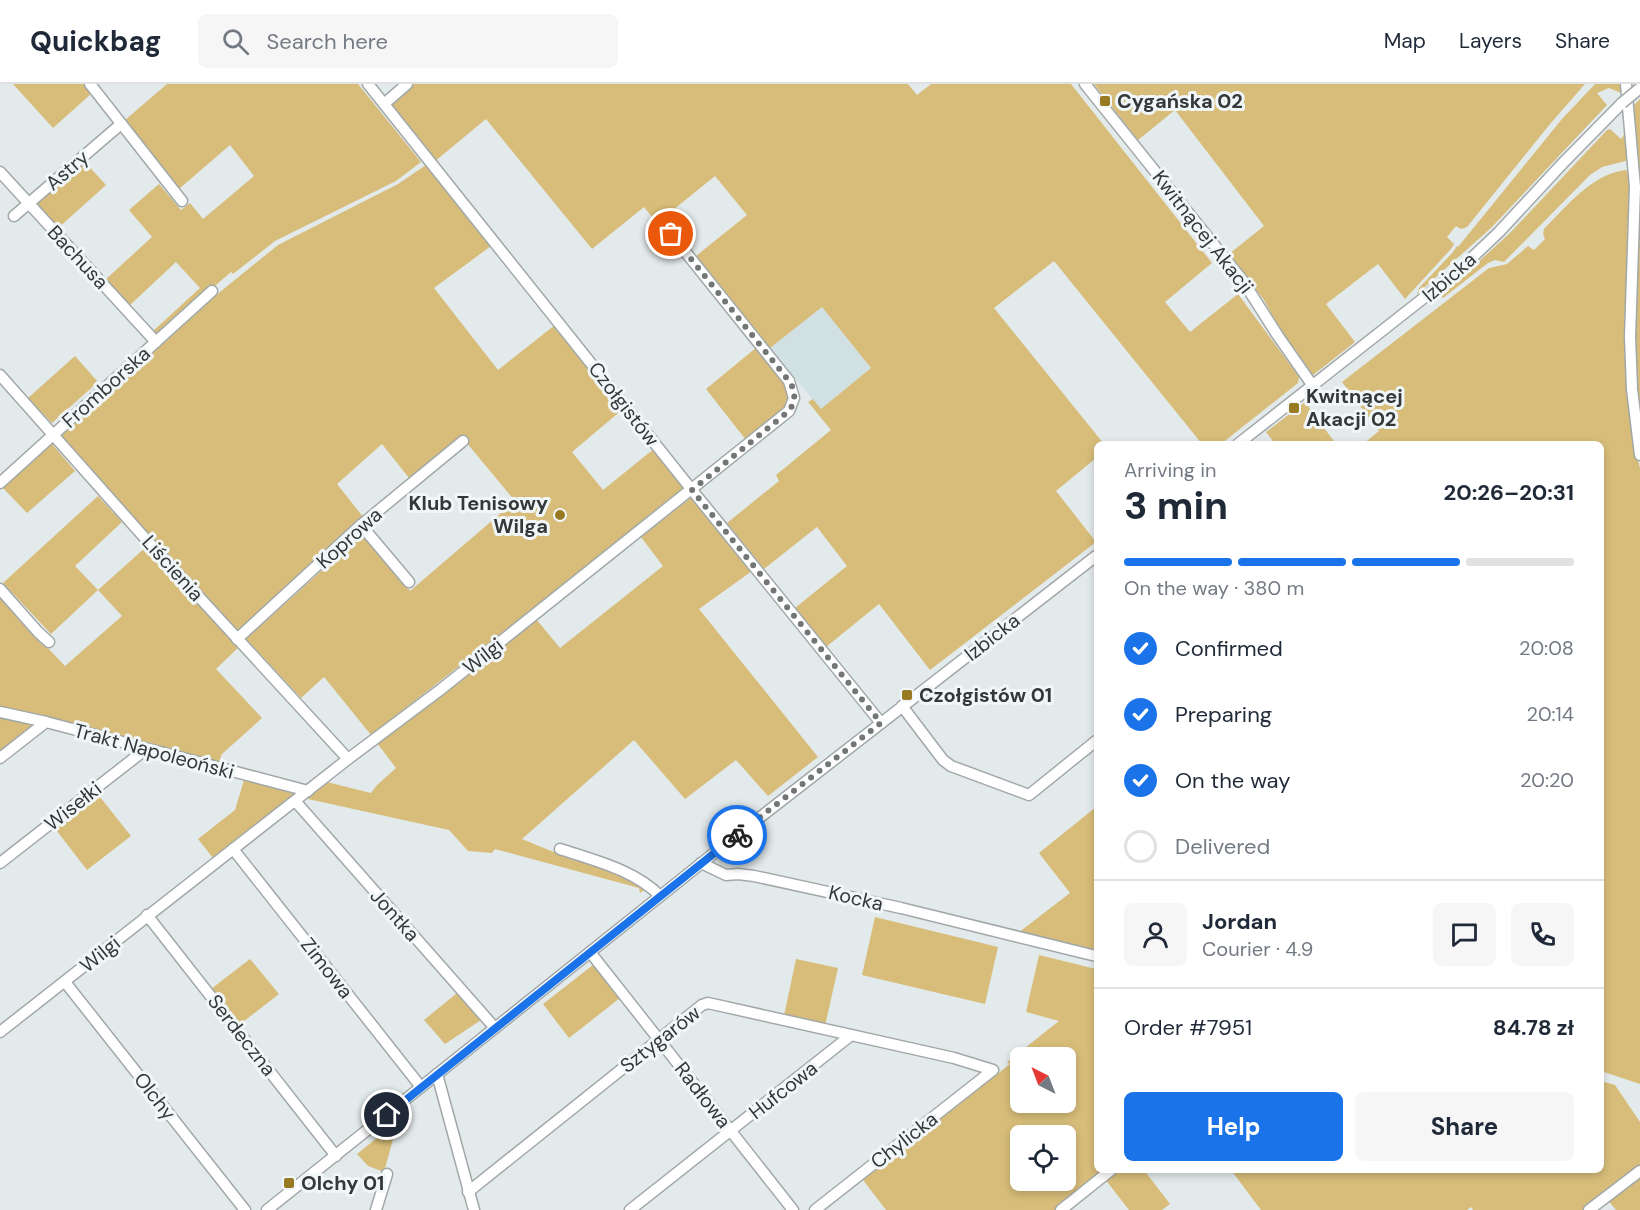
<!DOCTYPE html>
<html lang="en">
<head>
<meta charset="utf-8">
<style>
	:root { --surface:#fff; --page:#f6f6f7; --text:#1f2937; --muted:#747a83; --line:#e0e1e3; --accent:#1a73e8 }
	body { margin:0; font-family:"DM Sans",sans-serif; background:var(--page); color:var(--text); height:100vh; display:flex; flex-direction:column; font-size:22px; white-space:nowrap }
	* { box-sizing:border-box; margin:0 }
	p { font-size:20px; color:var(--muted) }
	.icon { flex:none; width:33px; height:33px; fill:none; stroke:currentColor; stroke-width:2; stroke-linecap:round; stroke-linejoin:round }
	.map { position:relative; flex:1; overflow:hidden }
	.details { position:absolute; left:1094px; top:357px; width:510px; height:732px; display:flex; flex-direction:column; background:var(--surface); border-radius:9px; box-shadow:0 3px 9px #0003 }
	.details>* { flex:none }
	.needle { width:39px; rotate:318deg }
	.buttons { position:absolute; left:1010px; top:963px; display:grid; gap:12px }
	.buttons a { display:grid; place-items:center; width:66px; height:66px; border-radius:9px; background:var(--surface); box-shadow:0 3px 9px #0003; font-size:30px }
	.pin { position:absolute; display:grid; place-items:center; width:51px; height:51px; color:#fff; margin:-26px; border:3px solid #fff; border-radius:50%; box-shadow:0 2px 6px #0007 }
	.courier { position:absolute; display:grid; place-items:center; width:60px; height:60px; margin:-30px; border:4px solid #1a73e8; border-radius:50%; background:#fff; color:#222; box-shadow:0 2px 8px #0007 }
	.headline em { font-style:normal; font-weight:700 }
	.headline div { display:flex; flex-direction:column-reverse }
	.headline { display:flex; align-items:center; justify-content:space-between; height:102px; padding:0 30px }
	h1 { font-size:39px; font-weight:700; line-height:45px }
	.bar { display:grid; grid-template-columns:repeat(4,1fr); gap:9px 6px; align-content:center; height:72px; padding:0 30px }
	.bar i { height:8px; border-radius:4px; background:var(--line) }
	.bar .active { background:var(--accent) }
	.bar p { grid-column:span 4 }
	.line { display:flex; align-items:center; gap:15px; padding:0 30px; border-top:2px solid var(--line) }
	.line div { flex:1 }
	.round { display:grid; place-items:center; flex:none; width:63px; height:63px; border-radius:9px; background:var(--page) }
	ol { padding:0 30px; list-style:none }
	li { display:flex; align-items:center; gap:18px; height:66px }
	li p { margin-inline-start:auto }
	li .icon { padding:6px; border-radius:50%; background:var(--accent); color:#fff; stroke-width:4 }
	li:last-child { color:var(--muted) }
	li i { width:33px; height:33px; border:3px solid var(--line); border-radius:50% }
	.primary-button { display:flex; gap:12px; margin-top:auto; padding:12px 30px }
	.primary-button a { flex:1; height:69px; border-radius:9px; background:var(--accent); color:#fff; font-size:24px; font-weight:700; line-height:69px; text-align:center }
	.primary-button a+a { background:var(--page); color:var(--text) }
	header { display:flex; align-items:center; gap:36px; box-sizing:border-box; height:84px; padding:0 30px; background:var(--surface); border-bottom:2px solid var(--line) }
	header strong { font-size:28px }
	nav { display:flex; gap:33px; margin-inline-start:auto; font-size:21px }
	.search { width:420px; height:54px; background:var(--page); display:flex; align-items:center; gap:15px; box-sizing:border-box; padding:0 21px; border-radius:9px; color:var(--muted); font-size:22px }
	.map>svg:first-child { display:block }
</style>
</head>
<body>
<header>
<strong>Quickbag</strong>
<div class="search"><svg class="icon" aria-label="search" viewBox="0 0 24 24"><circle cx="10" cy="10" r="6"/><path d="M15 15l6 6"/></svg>Search here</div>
<nav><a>Map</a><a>Layers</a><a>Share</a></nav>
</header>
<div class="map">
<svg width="1640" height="1126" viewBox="0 0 1640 1126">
	<rect width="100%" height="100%" fill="#e3eaeb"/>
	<polygon fill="#d1e0e3" points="822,223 871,284 821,325 770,264"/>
	<g fill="#d7bd79" fill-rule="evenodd">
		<polygon points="13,0 85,0 92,9 53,44"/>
		<polygon points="167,0 358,0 421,78 396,97 275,157 233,190 231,188 156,253 152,248 200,204 176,178 129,222 105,196 152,153 129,126 159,100 181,126 190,119 203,135 254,92 230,61 179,105 124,37"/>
		<polygon points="411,0 908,0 917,11 931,0 1071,0 1212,179 1165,218 1190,248 1238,210 1299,293 1298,299 1221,360 1202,360 1054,177 994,224 1104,360 1096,360 1096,374 1056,407 1096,458 930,586 879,520 826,563 795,524 847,482 817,443 764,485 727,439 779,397 776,391 831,346 808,318 813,315 821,325 871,284 822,223 770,264 696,172 747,131 715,92 657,139 644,123 592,165 486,35 434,78 387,19"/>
		<polygon points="1094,0 1585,0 1550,40 1467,143 1461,145 1456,142 1447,153 1454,160 1451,165 1405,215 1378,180 1326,220 1355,258 1313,291 1277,240 1264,216 1229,170 1264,142 1175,26 1138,56"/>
		<polygon points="1595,0 1624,0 1625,6 1621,9 1609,4 1597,9 1607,21 1491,144 1417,210 1419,204 1453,168 1457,162 1458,163 1562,35"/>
		<polygon points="1640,15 1640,347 1633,265 1632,23"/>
		<path d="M1627,27L1629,76L1602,83L1590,91L1504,178L1495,176L1488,179L1443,214L1441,212L1510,149L1607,46L1610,45L1621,55C1627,48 1628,40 1622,32Z"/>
		<polygon points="85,78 106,101 57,145 35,121"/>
		<polygon points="426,81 491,162 434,204 498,286 555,241 623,325 572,368 603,406 655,364 687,404 371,651 324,593 301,614 246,555 363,449 410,507 515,417 461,352 409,394 382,360 337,400 364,434 238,547 60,353 215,212 278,161 398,100"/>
		<path d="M1625,86L1630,88L1636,367L1640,384V1000L1601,987L1600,360H1363L1379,347L1342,298L1489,184L1507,180L1528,162L1534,166L1545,155L1543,150L1544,145C1567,122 1591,91 1625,86Z"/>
		<path d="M757,263L790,304C792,328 762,344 746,356L706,305Z"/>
		<polygon points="75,272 98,298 52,339 28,314"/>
		<polygon points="1305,318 1336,360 1275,360 1266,348"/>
		<polygon points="52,360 75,387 27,429 3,404"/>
		<polygon points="98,412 122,438 75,482 98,506 146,463 239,563 216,585 262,634 222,670 219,678 148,662 44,634 0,667 0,514 41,560 43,559 65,582 122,532 98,506 51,550 3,499"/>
		<polygon points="692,413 752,487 699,525 818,673 768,712 736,676 685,715 634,656 522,755 573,776 588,778 620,790 647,804 640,809 639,804 495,765 492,769 468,767 449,746 308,715 308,713 327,698 371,709 377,701 396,684 377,659 536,535 560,564 663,482 641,453"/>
		<polygon points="244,696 296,710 213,774 198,755 235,726"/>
		<polygon points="96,708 131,752 87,786 53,742"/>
		<polygon points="1096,723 1096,866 1018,849 1070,809 1039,769"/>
		<polygon points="875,833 998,863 985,920 862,891"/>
		<path d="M1039,871L1096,885V1086H1107L1057,1126H886L863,1096L1010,980L1007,978L1059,937L1026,928ZM1020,974H1065V1018H1020ZM1020,1052H1065V1096H1020Z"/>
		<polygon points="250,875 279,910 239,941 211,905"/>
		<polygon points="796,875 838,884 825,942 784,932"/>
		<polygon points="593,881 620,914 569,954 543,920"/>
		<polygon points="457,909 481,936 445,960 424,936"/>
		<polygon points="1601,997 1615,1001 1640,1038 1640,1083 1586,1126 1473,1126 1471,1123 1467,1126 1261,1126 1231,1086 1600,1086"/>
		<polygon points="398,1037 384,1088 368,1082 357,1070"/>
		<polygon points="1117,1086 1144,1086 1170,1120 1162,1126 1129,1126 1105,1095"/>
		<polygon points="1640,1090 1640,1126 1616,1126 1607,1115"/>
	</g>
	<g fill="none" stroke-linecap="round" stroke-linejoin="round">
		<defs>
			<g id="minor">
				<polyline points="90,0 182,117"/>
				<polyline points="368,0 692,406 881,639"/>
				<polyline points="1085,0 1243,197 1278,252 1313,302"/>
				<polyline points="1626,0 1635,103 1630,253 1632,305 1640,371"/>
				<polyline points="384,20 407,0"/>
				<polyline points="0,88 156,258"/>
				<polyline points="14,132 121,40"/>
				<polyline points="0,291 143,452 348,675"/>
				<polyline points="1238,360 1458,187 1499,148 1563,79 1622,19"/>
				<polyline points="0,399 212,207"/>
				<polyline points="361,441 409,498"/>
				<polyline points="0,505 38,548 49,558"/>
				<polyline points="237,555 361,441 463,357"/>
				<polyline points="902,622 943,676 951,682 1029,711 1096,657"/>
				<polyline points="0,628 46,638 308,707"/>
				<polyline points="0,674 46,638"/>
				<polyline points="296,718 495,944"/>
				<polyline points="233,765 421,1003"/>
				<path d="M560,765C593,776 635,786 660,812"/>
				<polyline points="0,779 146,665"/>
				<polyline points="701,779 726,791 738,790 754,792 901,824 1096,872"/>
				<polyline points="147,831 336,1072"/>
				<polyline points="590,868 793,1126"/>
				<polyline points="65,898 245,1126"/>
				<polyline points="0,948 348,675 440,606 789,327 794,314 789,297 671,150"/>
				<polyline points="437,990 474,1126"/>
				<polyline points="468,1108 702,921 708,919 954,974 993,986 815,1126"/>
				<polyline points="267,1126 718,766 1096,472"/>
				<polyline points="376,1126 387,1090"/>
				<polyline points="630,1126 850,952"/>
				<polyline points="1061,1126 1111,1086"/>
				<polyline points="1589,1126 1640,1087"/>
			</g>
		</defs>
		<use href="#minor" stroke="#a2a8a9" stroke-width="13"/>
		<use href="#minor" stroke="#fff" stroke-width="10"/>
		<defs>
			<polyline id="minor-bridge" points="1622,19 1640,4"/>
		</defs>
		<use href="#minor-bridge" stroke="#a2a8a9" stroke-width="13" stroke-linecap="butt"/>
		<use href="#minor-bridge" stroke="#fff" stroke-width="10"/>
	</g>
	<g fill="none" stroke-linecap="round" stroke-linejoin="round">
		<path stroke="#727677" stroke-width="6" stroke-dasharray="0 10.8" d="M671,150L789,297C796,307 796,317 789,327L692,406L881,639L737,751"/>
		<polyline stroke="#1a73e8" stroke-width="8" points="387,1031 737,751"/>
	</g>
	<g fill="#987a23" stroke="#f1f7f9" stroke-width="2">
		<rect x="1099" y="11" width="12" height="12" rx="3"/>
		<rect x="1288" y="318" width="12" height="12" rx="3"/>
		<circle cx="560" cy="431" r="6"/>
		<rect x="901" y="605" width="12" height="12" rx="3"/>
		<rect x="283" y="1093" width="12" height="12" rx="3"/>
	</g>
	<g text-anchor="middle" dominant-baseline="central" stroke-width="6" stroke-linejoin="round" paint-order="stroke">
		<g font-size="20" font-weight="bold" fill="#353838" stroke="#f1f7f9" text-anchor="start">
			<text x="1117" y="17">Cygańska 02</text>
			<text x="1306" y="312">Kwitnącej<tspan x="1306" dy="23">Akacji 02</tspan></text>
			<text x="548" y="419" text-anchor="end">Klub Tenisowy<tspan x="548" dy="23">Wilga</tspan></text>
			<text x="919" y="611">Czołgistów 01</text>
			<text x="301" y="1099">Olchy 01</text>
		</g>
		<g font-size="20" fill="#353838" stroke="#f1f7f9">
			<text transform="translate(67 86) rotate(-41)">Astry</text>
			<text transform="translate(1203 148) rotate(52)">Kwitnącej Akacji</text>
			<text transform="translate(78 173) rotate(47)">Bachusa</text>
			<text transform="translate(1449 193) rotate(-41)">Izbicka</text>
			<text transform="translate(106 303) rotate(-42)">Fromborska</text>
			<text transform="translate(624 320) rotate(52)">Czołgistów</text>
			<text transform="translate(349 454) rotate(-42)">Koprowa</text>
			<text transform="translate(173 484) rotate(48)">Liścienia</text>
			<text transform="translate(992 553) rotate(-38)">Izbicka</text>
			<text transform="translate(483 572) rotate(-38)">Wilgi</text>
			<text transform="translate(154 667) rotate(15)">Trakt Napoleoński</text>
			<text transform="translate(73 722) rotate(-38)">Wisełki</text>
			<text transform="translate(856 814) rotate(13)">Kocka</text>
			<text transform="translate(395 831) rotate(48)">Jontka</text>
			<text transform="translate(100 870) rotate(-39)">Wilgi</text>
			<text transform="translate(327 884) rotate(52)">Zimowa</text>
			<text transform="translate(242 951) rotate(52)">Serdeczna</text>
			<text transform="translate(660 955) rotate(-38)">Sztygarów</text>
			<text transform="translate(783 1006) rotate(-38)">Hufcowa</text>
			<text transform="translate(703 1011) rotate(52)">Radłowa</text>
			<text transform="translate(155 1012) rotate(52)">Olchy</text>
			<text transform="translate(904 1056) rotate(-38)">Chylicka</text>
		</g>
	</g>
</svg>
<div class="buttons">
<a><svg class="needle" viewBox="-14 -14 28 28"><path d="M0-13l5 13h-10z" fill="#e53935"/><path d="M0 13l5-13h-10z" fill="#747a83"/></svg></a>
<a><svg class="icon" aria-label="locate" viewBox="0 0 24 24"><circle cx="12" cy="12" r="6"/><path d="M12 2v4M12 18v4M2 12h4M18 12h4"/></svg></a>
</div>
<div class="pin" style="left:671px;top:150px;background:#ea580c"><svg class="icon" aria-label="bag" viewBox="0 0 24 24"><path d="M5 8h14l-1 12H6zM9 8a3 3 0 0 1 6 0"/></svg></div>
<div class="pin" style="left:387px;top:1031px;background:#1f2937"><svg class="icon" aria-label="home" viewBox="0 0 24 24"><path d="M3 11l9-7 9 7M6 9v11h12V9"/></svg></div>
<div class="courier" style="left:737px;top:751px"><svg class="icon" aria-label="bike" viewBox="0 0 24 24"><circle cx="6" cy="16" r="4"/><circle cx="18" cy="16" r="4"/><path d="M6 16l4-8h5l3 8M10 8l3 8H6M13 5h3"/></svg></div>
<section class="details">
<div class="headline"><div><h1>3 min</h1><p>Arriving in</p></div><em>20:26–20:31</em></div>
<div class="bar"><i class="active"></i><i class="active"></i><i class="active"></i><i></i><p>On the way · 380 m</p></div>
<ol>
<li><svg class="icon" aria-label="check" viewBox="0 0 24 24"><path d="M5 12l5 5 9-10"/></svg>Confirmed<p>20:08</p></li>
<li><svg class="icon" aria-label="check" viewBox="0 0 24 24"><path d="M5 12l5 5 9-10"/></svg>Preparing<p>20:14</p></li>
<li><svg class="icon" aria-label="check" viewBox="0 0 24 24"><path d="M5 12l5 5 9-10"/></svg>On the way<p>20:20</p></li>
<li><i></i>Delivered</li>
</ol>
<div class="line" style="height:108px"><a class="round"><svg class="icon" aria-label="person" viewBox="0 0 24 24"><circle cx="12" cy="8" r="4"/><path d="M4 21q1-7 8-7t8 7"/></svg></a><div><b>Jordan</b><p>Courier · 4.9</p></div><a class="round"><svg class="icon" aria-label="chat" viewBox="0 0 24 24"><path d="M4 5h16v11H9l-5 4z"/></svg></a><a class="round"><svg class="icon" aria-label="phone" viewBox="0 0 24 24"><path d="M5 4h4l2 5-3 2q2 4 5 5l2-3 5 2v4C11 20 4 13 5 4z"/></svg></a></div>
<div class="line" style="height:78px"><div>Order #7951</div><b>84.78 zł</b></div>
<div class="primary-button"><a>Help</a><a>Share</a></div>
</section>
</div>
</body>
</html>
